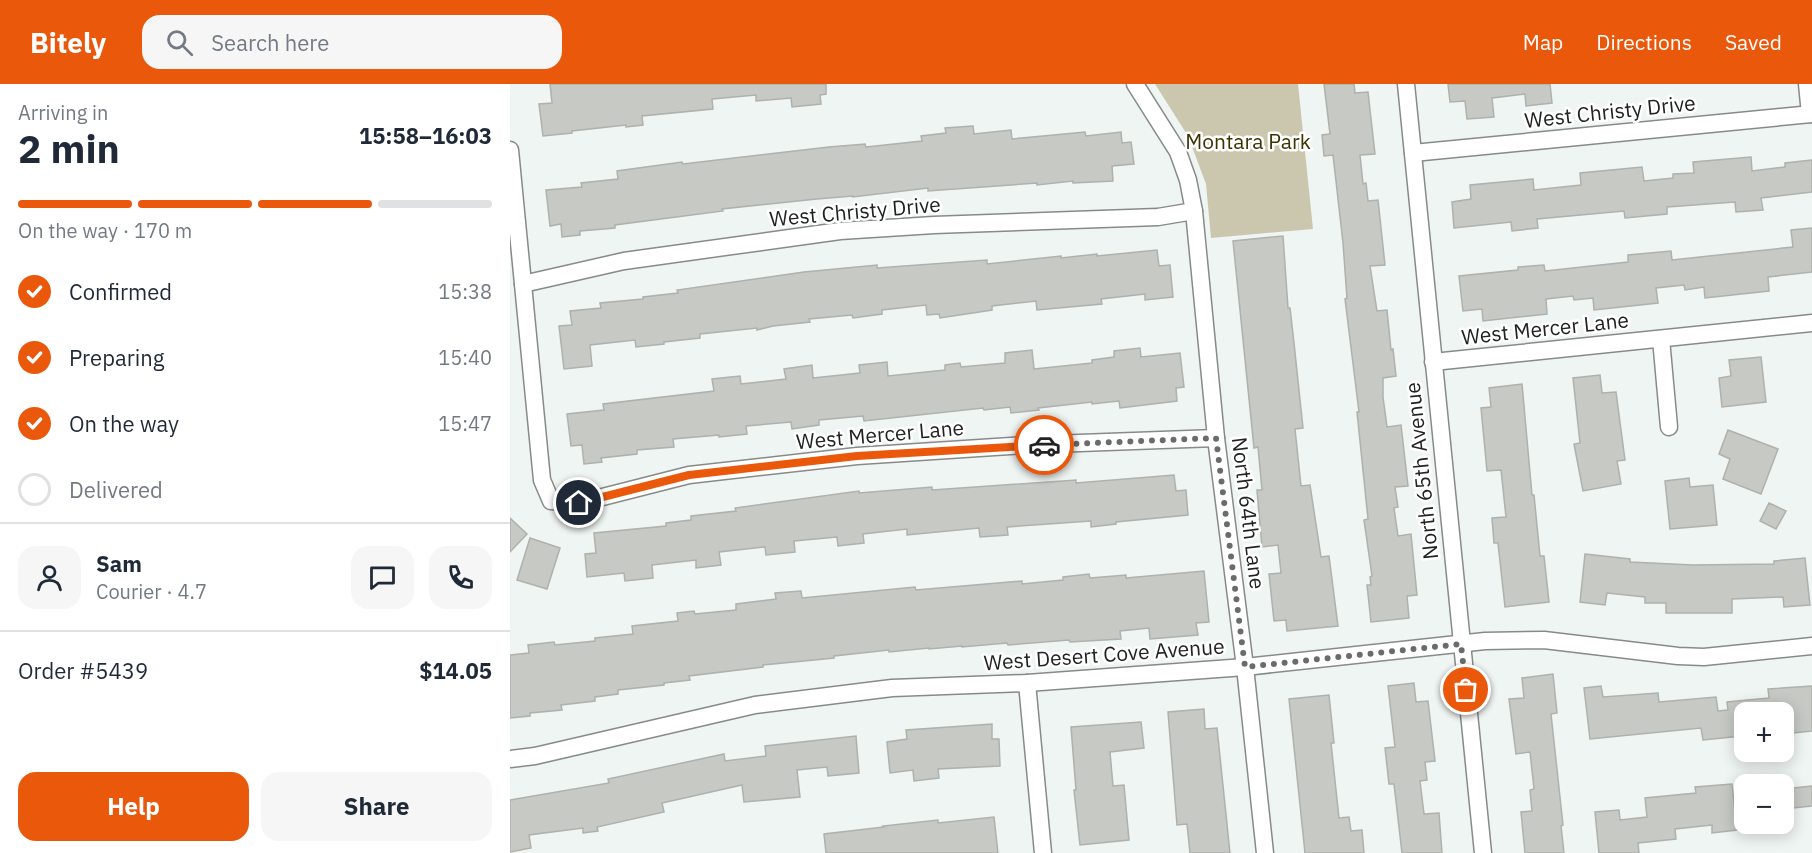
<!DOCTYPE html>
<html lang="en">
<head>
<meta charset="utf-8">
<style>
	:root { --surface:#fff; --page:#f6f6f7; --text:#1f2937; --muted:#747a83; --line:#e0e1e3; --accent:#ea580c }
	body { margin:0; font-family:"IBM Plex Sans",sans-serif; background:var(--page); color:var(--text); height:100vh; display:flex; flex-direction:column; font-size:22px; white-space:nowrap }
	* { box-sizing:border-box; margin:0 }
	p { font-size:20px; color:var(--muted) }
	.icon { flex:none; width:33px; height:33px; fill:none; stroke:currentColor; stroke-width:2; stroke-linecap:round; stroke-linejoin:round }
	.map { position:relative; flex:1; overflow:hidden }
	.panel { display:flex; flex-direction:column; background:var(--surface); width:510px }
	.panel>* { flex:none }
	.controls { position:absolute; left:1224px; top:618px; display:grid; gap:12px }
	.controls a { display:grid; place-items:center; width:60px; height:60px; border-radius:12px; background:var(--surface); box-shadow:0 3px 15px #0003; font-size:30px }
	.pin { position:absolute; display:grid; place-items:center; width:51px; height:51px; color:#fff; margin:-26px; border:3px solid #fff; border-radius:50%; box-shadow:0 2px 6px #0007 }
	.courier { position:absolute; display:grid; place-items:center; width:60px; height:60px; margin:-30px; border:4px solid #ea580c; border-radius:50%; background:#fff; color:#222; box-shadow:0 2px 8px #0007 }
	.summary em { font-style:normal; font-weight:700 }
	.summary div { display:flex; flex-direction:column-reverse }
	.summary { display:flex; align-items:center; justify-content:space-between; height:102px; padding:0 18px }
	h1 { font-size:39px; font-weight:700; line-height:45px }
	.bar { display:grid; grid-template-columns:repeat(4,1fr); gap:9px 6px; align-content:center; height:72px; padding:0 18px }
	.bar i { height:8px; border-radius:4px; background:var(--line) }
	.bar .active { background:var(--accent) }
	.bar p { grid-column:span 4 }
	.line { display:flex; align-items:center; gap:15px; padding:0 18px; border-top:2px solid var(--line) }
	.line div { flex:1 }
	.round { display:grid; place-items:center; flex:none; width:63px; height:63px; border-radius:18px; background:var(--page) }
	ol { padding:0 18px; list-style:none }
	li { display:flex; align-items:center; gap:18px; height:66px }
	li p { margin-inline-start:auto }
	li .icon { padding:6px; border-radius:50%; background:var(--accent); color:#fff; stroke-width:4 }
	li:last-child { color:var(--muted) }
	li i { width:33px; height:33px; border:3px solid var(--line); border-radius:50% }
	.primary-button { display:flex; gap:12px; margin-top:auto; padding:12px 18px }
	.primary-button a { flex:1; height:69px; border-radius:18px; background:var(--accent); color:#fff; font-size:24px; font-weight:700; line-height:69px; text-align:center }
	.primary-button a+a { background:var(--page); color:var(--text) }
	header { display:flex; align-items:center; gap:36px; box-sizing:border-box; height:84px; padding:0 30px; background:var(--accent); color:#fff }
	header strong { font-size:28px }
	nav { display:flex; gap:33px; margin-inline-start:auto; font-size:21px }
	.search { width:420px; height:54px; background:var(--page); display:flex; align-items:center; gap:15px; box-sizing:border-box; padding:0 21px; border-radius:18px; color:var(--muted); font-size:22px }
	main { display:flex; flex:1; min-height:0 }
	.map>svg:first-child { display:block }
</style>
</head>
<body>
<header>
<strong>Bitely</strong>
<div class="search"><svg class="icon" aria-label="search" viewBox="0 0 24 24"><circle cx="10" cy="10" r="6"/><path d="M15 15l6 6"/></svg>Search here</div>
<nav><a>Map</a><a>Directions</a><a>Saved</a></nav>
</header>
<main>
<section class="panel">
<div class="summary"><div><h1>2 min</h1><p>Arriving in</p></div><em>15:58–16:03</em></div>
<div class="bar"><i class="active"></i><i class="active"></i><i class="active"></i><i></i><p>On the way · 170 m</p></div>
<ol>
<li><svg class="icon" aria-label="check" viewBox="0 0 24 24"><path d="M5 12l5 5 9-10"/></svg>Confirmed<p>15:38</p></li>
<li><svg class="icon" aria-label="check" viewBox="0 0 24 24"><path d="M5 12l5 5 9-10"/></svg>Preparing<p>15:40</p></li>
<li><svg class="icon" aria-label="check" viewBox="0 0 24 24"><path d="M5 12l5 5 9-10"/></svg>On the way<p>15:47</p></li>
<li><i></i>Delivered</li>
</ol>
<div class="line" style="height:108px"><a class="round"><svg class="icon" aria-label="person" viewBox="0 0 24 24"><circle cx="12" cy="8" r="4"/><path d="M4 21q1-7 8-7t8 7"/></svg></a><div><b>Sam</b><p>Courier · 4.7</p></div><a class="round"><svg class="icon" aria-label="chat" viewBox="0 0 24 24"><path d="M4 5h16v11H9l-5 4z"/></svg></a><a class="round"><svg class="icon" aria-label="phone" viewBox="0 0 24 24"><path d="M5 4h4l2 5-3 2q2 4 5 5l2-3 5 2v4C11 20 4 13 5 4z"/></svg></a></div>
<div class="line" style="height:78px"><div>Order #5439</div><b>$14.05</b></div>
<div class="primary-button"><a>Help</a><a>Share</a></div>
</section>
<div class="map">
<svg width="1302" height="769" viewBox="0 0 1302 769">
	<rect width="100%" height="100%" fill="#eff5f2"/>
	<polygon fill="#cbc7af" points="645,0 788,0 803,145 701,154 696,100 678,52"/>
	<g fill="#c6c9c4" stroke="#aeb1ac" stroke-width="1.5">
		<polygon points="40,0 316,0 316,10 310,11 311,20 282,23 281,14 246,17 246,11 202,15 203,25 132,32 133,41 116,43 116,41 62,47 62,49 33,52 29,20 42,19"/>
		<polygon points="814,0 844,0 845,9 858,8 865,70 850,71 853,100 856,99 858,117 868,116 875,181 860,182 867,227 877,226 881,266 883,265 886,292 873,294 873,313 877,343 891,341 898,402 885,403 888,423 884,424 888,452 901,450 907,511 897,512 899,534 861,538 857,501 861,501 860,493 862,492 854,436 858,435 847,328 849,328 835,215 837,214 833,159 823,71 814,72 812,51 820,50"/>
		<polygon points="938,0 1040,0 1042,19 1016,22 1015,10 982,14 984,33 957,35 955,17 940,18"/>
		<polygon points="463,42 464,50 501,46 502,55 575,48 576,52 611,48 612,59 621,58 624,80 602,82 603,97 563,99 563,97 527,101 527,99 418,107 418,104 343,113 343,112 307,115 212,125 213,127 105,141 105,144 70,147 70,151 52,153 51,140 40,142 36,106 72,103 71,99 108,95 107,87 172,78 173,80 319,63 355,60 356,63 412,57 411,52 436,49 435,44"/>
		<polygon points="1241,73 1242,87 1275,83 1275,79 1302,76 1302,108 1251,114 1253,126 1226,128 1225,118 1157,123 1157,130 1115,134 1114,127 1027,135 1028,144 1002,147 1001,138 944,144 942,118 961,115 960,101 1023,95 1024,106 1052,103 1071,101 1070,89 1132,83 1134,97 1163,94 1163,90 1184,89 1183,78"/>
		<polygon points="1302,144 1302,188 1258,193 1259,207 1195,214 1194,203 1175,206 1174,201 1146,204 1148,219 1084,226 1083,214 1064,216 1063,212 1036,215 1037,230 973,237 972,225 953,227 949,192 1008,186 1008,183 1034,181 1035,187 1118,178 1118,171 1161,167 1162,176 1283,163 1281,146"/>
		<polygon points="773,152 778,224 780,224 784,259 793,344 785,345 791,402 800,401 811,473 819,472 828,542 777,547 776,536 764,537 759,490 771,489 768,461 752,463 747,406 752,406 748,363 744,364 723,157"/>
		<polygon points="647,166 649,182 660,181 663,213 635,216 635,210 591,215 592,220 527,226 526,217 482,222 482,226 430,234 429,230 417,231 416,221 372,226 372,230 343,234 342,231 299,235 300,238 263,242 247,246 247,244 190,250 190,254 154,258 154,260 126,263 125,256 80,261 82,282 54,285 49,242 62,241 60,227 91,224 90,219 133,215 133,213 168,209 167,206 294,188 367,181 367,184 477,176 477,180 551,172 551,174 587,170 587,172"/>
		<polygon points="630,264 631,273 670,269 674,303 666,304 667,317 610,324 609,317 582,320 582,318 528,324 529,326 501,329 500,323 474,326 473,324 354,337 353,332 309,336 309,341 282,345 281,338 236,342 237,350 209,353 209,351 163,355 164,363 127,366 127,370 91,374 92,378 74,380 72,361 61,362 57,330 94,326 93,320 204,307 202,295 230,292 231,300 276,295 274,285 302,281 303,294 350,289 349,281 377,278 378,292 435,286 435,281 450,279 451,283 495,279 495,269 522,266 524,285 582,279 582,276 604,273 604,267"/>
		<polygon points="1251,273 1256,318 1212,323 1209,294 1221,292 1219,276"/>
		<polygon points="1090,291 1092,309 1106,308 1115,376 1107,377 1111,400 1073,407 1064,360 1070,359 1063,294"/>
		<polygon points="1012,300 1022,411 1024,411 1030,472 1034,472 1039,518 995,523 988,459 984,459 982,434 996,433 991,386 977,387 971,324 981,323 979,304"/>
		<polygon points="1218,346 1268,365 1251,410 1213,395 1220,375 1209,370"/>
		<polygon points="664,391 666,407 676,406 678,431 606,438 606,440 581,443 581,437 497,443 498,451 470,453 469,444 397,451 397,445 353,450 354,459 328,462 327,453 284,457 285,468 256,471 255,463 209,468 211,481 186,484 186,476 142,481 143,494 115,497 114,489 77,493 75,470 86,469 84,449 156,442 156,439 181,436 181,432 226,427 225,424 349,407 349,409 422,403 422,406 566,396 566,399"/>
		<polygon points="1179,394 1180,403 1203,401 1207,441 1160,445 1155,397"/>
		<polygon points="1259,419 1276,427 1266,445 1250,437"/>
		<polygon points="0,434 17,450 0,468"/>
		<polygon points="20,454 50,464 37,505 7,496"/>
		<polygon points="1075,470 1120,475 1120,478 1183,481 1264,480 1264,477 1295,474 1300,521 1274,523 1273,513 1222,515 1222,529 1156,529 1156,519 1135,519 1135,513 1097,509 1095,521 1070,518"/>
		<polygon points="694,487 699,538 686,539 688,551 640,555 639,544 610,547 611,555 560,558 559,556 498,561 497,559 452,563 452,562 419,565 419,564 379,568 379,566 324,572 324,574 253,581 253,583 179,592 180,596 154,599 154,601 108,606 108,610 85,613 85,617 51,621 52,626 20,629 20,632 0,634 0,571 19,569 18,561 44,558 45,561 85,557 85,554 123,550 122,542 168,537 167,529 184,527 185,530 226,526 226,520 266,515 265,509 291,507 292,514 405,503 406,506 512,497 512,500 553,496 553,493 579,490 580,494 616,491 616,494"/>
		<polygon points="1043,590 1047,629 1041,630 1053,741 1051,742 1054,769 1015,769 1011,728 1022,727 1020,706 1024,705 1020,668 1006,670 999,615 1014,614 1012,594"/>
		<polygon points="904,599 906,618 918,617 925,677 915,678 917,696 910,697 914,730 929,729 932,769 892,769 884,700 879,700 875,664 885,663 878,602"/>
		<polygon points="1091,602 1093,613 1148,609 1149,618 1206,613 1208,627 1218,626 1217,618 1259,614 1258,605 1302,602 1302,647 1274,650 1274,628 1230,628 1232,652 1193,656 1191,644 1080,655 1074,604"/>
		<polygon points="819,611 824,659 821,659 829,734 839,733 841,747 852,746 854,769 795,769 779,615"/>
		<polygon points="694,625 695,645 707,644 720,769 680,769 677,740 667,741 658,628"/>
		<polygon points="631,638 634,664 600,668 603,702 614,701 619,756 570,761 564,706 566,706 561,643"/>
		<polygon points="482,640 482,655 489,655 490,682 428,685 429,694 404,697 403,686 380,689 377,658 397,655 396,646"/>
		<polygon points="346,652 349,689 318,692 317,683 287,686 290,713 234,718 232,701 152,719 154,728 87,743 88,747 73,749 73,744 19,751 21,764 0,768 0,716 99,699 98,695 214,670 215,677 256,672 255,662"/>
		<polygon points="1222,700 1227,746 1202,749 1202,741 1165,745 1166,755 1128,759 1129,769 1089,769 1085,728 1109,726 1110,736 1137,733 1135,714 1186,709 1185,703"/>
		<polygon points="1302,702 1302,722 1274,725 1274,705"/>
		<polygon points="484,733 488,769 316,769 314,750 374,743 373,742 428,736 428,739"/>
	</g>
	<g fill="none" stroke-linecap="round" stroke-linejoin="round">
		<defs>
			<g id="minor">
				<polyline points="625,0 668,68 678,96 684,127 706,354 735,583 755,769"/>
				<polyline points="896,0 973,769"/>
				<polyline points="1297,0 1300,30"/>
				<polyline points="0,66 32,396 41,417 69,419 179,391 347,372 515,361 706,354"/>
				<polyline points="903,69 1302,30"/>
				<polyline points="13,200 114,177 330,147 424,141 648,133 684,127"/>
				<polyline points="1151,255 1159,343"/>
				<polyline points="923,278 1302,239"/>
				<polyline points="517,599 533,769"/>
				<polyline points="0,675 25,672 245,621 382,604 517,599 735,583 975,557 1034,556 1168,572 1194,573 1302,562"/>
			</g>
		</defs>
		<use href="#minor" stroke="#868b88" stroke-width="19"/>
		<use href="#minor" stroke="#fff" stroke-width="16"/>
	</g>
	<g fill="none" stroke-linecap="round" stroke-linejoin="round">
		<polyline stroke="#696c6b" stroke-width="6" stroke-dasharray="0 10.8" points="534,361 706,354 735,583 951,560 956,606"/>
		<polyline stroke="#ea580c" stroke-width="8" points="69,419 179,391 347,372 534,361"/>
	</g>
	<g text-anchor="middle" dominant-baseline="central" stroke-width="5" stroke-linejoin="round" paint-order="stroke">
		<g font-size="21" fill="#212322" stroke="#fff">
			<text transform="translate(1100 27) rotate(-6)">West Christy Drive</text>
			<text transform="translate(345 127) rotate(-5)">West Christy Drive</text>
			<text transform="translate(1035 244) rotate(-6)">West Mercer Lane</text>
			<text transform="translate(370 350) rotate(-5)">West Mercer Lane</text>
			<text transform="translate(911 387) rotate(-96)">North 65th Avenue</text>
			<text transform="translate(739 429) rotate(83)">North 64th Lane</text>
			<text transform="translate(594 570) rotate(-4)">West Desert Cove Avenue</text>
		</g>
		<g font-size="21" fill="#3c3402" stroke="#fff">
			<text x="738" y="57">Montara Park</text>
		</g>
	</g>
</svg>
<div class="controls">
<a>+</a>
<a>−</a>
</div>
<div class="pin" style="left:956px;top:606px;background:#ea580c"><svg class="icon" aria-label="bag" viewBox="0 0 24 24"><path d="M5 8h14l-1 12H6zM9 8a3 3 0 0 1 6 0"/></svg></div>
<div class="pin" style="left:69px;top:419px;background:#1f2937"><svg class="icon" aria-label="home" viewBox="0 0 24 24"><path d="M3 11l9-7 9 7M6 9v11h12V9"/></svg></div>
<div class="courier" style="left:534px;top:361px"><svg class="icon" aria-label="car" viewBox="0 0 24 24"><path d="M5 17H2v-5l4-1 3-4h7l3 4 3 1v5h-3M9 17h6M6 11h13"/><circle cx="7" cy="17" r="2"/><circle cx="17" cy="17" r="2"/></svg></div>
</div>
</main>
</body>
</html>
